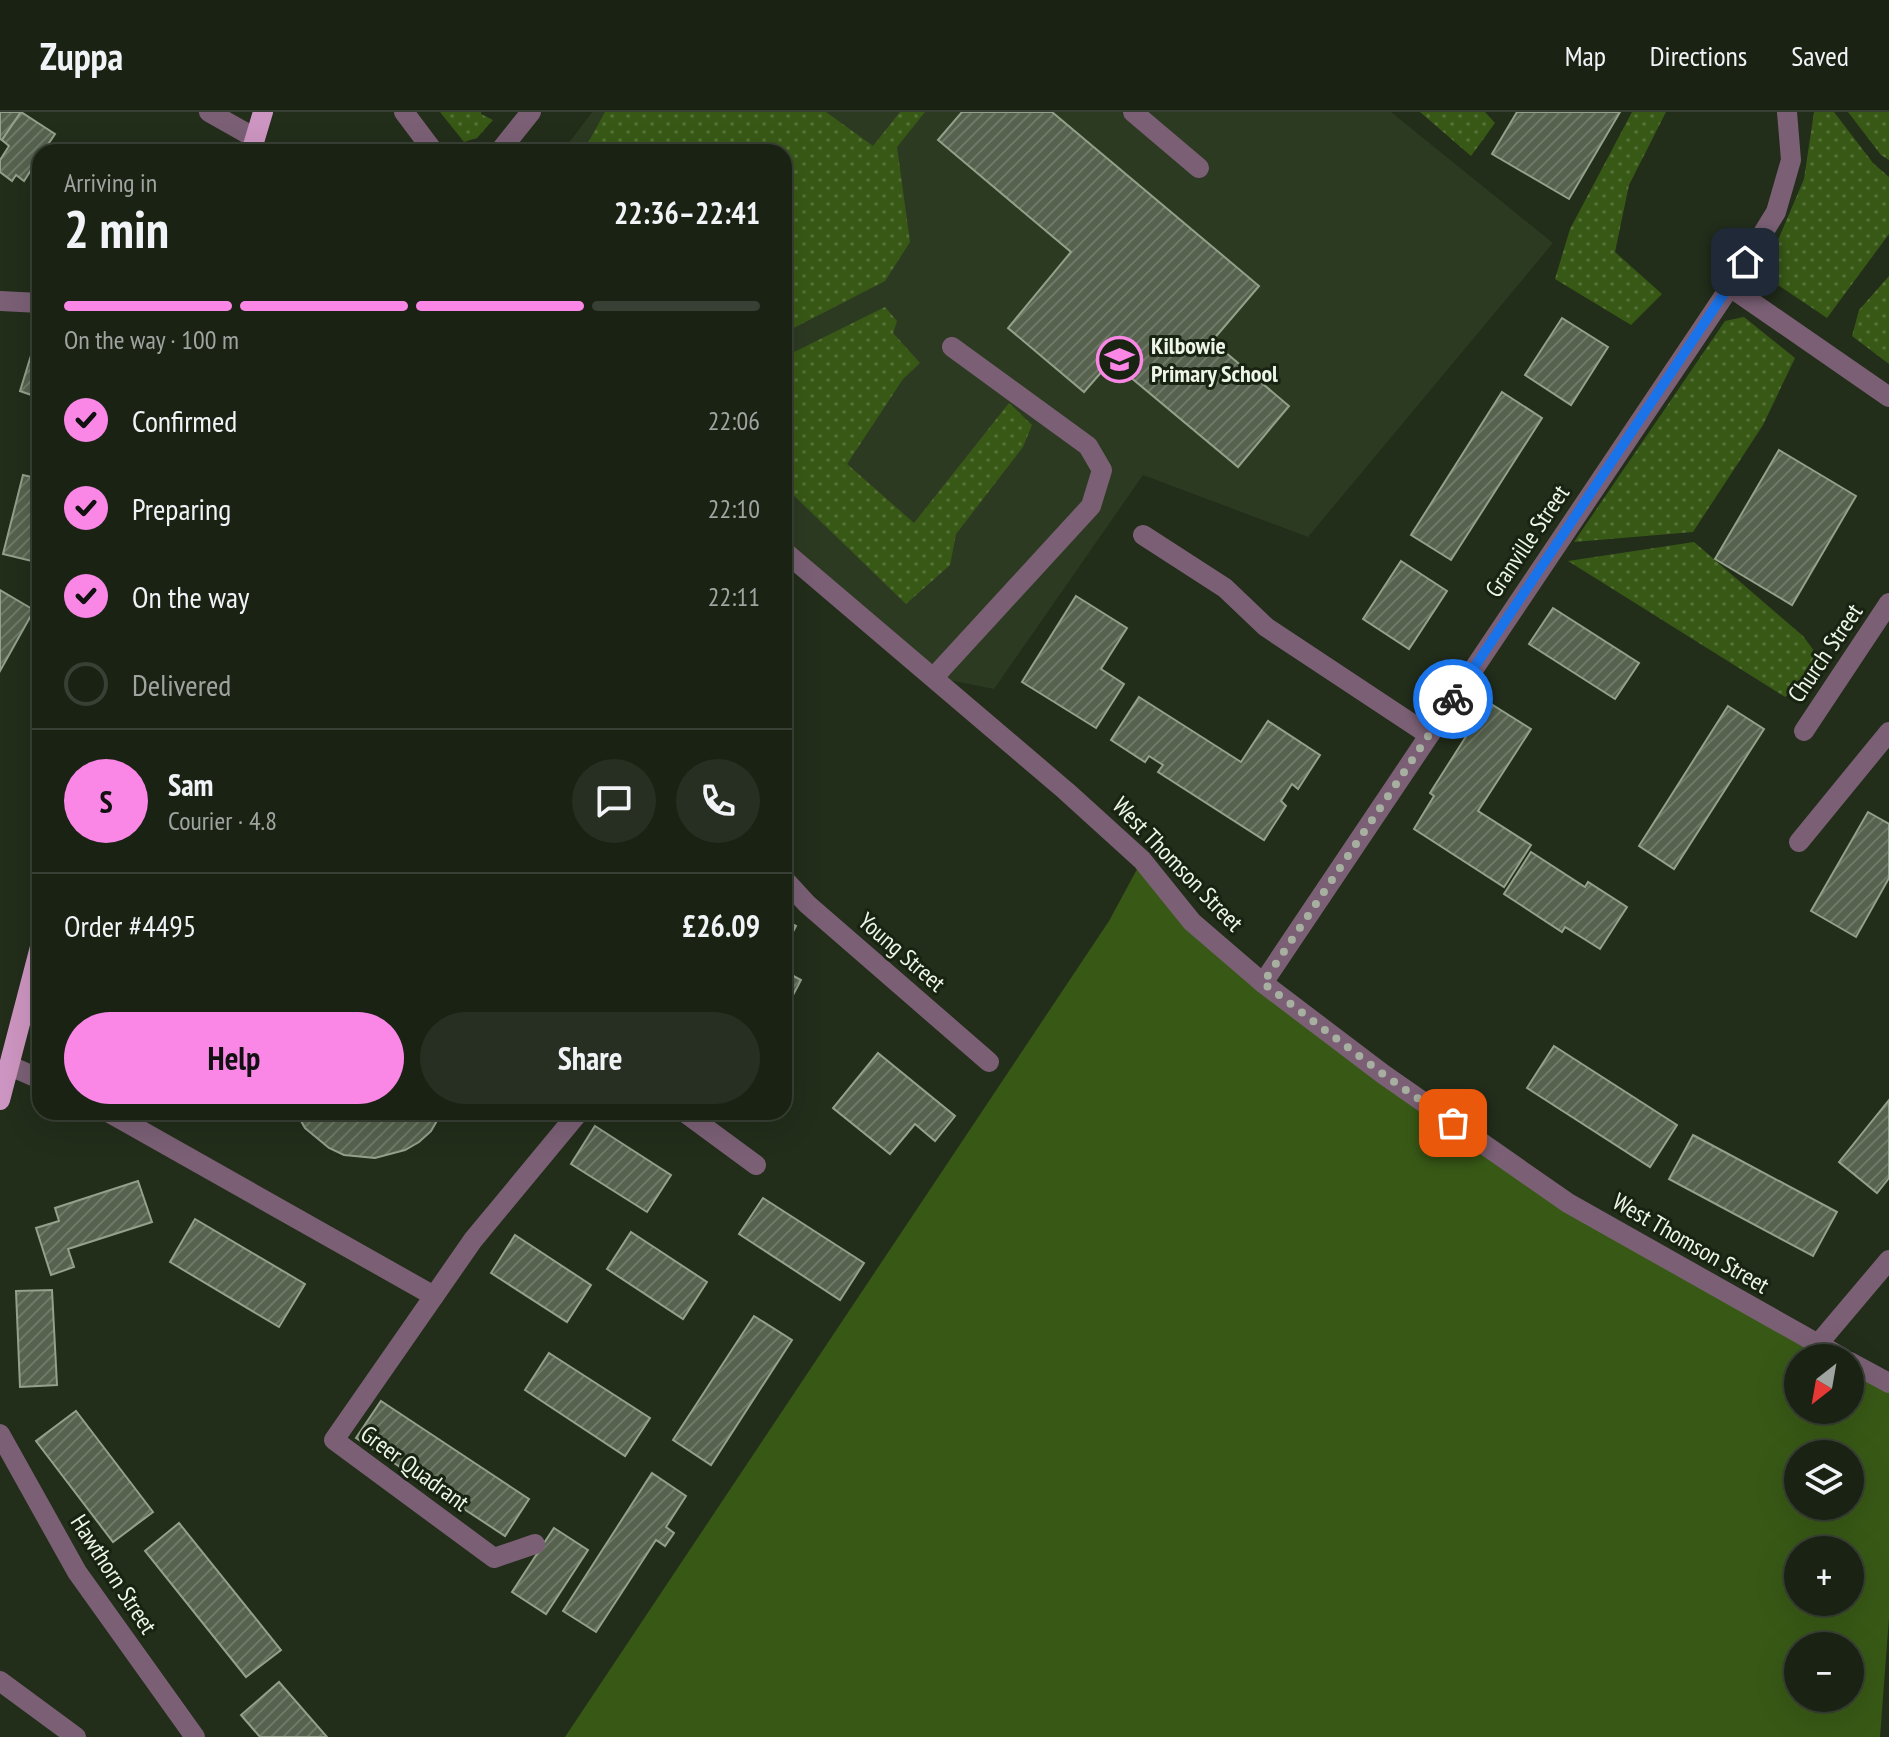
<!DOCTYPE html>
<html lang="en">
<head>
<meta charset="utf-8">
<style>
	:root { --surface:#1a2214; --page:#272f22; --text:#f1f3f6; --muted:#9fa4a0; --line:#383f34; --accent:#fa87e6 }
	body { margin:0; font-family:"PT Sans Narrow",sans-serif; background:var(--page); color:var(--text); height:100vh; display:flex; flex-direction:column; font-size:30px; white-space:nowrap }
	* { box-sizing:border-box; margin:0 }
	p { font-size:26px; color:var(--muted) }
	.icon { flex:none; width:44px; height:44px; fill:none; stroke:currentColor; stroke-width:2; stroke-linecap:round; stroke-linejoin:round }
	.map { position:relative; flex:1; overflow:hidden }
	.sheet { position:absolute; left:32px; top:32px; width:760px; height:976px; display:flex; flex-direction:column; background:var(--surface); border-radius:24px; box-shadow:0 8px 32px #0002,0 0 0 2px var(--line) }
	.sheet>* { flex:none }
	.needle { width:52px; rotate:211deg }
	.fabs { position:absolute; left:1784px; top:1232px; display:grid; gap:16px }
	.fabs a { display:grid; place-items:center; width:80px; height:80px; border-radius:50%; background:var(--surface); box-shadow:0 8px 32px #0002,0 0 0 2px var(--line); font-size:40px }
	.pin { position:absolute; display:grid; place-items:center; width:68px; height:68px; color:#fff; margin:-34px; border-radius:16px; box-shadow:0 4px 12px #0006 }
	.courier { position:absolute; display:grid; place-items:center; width:80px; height:80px; margin:-40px; border:6px solid #1a73e8; border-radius:50%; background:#fff; color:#222; box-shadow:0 2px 10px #0007 }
	.headline em { font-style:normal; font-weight:700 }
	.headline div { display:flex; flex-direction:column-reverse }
	.headline { display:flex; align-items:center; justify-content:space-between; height:136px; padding:0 32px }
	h1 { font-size:52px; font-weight:700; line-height:60px }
	.bar { display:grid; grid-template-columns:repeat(4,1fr); gap:12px 8px; align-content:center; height:96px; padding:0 32px }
	.bar i { height:10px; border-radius:6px; background:var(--line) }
	.bar .current { background:var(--accent) }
	.bar p { grid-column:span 4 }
	.line { display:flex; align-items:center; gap:20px; padding:0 32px; border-top:2px solid var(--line) }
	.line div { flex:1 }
	.round { display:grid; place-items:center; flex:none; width:84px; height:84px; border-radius:42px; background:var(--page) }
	ol { padding:0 32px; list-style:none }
	li { display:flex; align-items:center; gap:24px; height:88px }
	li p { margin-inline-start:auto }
	li .icon { padding:8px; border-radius:50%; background:var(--accent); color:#111; stroke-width:4 }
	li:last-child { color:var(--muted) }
	li i { width:44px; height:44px; border:4px solid var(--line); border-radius:50% }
	.cta { display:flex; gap:16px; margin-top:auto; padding:16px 32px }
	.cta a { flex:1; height:92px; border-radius:48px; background:var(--accent); color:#111; font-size:32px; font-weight:700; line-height:92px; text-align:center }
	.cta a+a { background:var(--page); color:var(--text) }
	header { display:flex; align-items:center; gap:48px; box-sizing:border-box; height:112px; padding:0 40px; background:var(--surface); border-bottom:2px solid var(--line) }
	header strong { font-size:38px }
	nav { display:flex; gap:44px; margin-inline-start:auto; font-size:28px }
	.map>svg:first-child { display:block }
</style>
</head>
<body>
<header>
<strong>Zuppa</strong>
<nav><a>Map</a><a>Directions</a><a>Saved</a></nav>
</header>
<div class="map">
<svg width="1889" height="1625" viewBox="0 0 1889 1625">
	<defs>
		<pattern id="grass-dots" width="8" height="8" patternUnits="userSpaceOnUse" patternTransform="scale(2)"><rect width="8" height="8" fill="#385916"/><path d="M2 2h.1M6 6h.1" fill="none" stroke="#557138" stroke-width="1.8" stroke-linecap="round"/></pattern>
		<pattern id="building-hatch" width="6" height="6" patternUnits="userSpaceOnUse" patternTransform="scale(2)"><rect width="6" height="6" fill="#56624d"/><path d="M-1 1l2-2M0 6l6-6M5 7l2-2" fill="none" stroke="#6f7967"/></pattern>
	</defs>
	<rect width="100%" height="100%" fill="#222d1a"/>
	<polygon fill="#2d3a22" points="592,0 1391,0 1553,131 1308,425 1143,363 994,577 934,565 784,439 784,40 562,40"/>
	<g fill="url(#grass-dots)">
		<polygon points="440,0 481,0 481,2 493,8 477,26 464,30"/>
		<polygon points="605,0 826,0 873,34 900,0 925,0 897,35 910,130 885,169 784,221 784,40 583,40"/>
		<polygon points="1420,0 1485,0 1495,11 1471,44"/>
		<polygon points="1632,0 1666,0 1629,73 1615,140 1662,182 1631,213 1555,167 1570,117"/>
		<polygon points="1814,0 1834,0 1873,51 1889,65 1889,122 1827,206 1763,163 1804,67"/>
		<polygon points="1848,0 1889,0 1889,48 1881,43"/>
		<polygon points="1889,164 1889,252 1852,224 1859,198"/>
		<polygon points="885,195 897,209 893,221 920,251 903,267 847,352 914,411 1009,291 1032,313 1023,335 956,422 950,453 906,492 784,374 784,245"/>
		<polygon points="1744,205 1795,246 1763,313 1693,420 1574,430 1725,209"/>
		<polygon points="1694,430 1803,524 1826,555 1785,585 1568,449"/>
	</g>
	<path fill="#385916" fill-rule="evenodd" d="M1142,748L1192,810L1568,1091L1843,1246H1798V1298H1850V1250L1889,1271V1506L1880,1625H565L1109,809ZM1798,1342H1850V1394H1798ZM1798,1438H1850V1490H1798ZM1798,1534H1850V1586H1798Z"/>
	<g fill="url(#building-hatch)" stroke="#93a08a" stroke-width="2">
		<polygon points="0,0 21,0 2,28 0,27"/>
		<polygon points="21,0 55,22 43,40 40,40 40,44 24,69 16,63 12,69 0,60 0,48 9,34 2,28"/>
		<polygon points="962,0 1052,0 1259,174 1212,229 1289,294 1238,355 1111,249 1084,280 1008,216 1071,140 938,28"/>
		<polygon points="1517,0 1620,0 1569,87 1492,42"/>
		<polygon points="1562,206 1608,235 1571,293 1525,263"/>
		<polygon points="33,237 40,239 40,286 20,279"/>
		<polygon points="1502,280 1542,306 1451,448 1411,423"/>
		<polygon points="1779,338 1856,384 1792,493 1715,447"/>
		<polygon points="23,363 40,367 40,451 3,442"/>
		<polygon points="1401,449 1447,479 1409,537 1363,507"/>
		<polygon points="0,478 34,498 0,559"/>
		<polygon points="1076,484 1127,516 1101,557 1124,572 1096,616 1022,570"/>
		<polygon points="1553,496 1639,551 1615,587 1529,532"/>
		<polygon points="1139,585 1241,650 1268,609 1320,643 1298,677 1292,672 1281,689 1286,694 1264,728 1158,660 1163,653 1149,644 1145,650 1111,628"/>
		<polygon points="1488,590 1531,617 1478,699 1531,733 1504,775 1414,717 1434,684 1430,681"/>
		<polygon points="1728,594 1764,617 1674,757 1639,734"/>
		<polygon points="1868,700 1889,712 1889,766 1856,825 1811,799"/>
		<polygon points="1531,740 1585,775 1588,770 1627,795 1600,837 1565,815 1562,820 1504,782"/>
		<polygon points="784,808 796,814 784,837"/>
		<polygon points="784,859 801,868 784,900"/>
		<polygon points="1554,934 1677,1013 1650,1055 1527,976"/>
		<polygon points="878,941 955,1004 935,1029 915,1012 890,1042 833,996"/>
		<polygon points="1889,988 1889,1066 1877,1081 1839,1050"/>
		<polygon points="296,1000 442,1000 431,1019 419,1030 405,1038 375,1046 344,1043 329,1036 305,1016"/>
		<polygon points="595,1014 671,1063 647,1100 571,1052"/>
		<polygon points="1693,1023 1837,1100 1813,1144 1669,1067"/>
		<polygon points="138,1069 152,1110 68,1137 74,1155 51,1163 36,1116 59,1109 55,1096"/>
		<polygon points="763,1086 864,1151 840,1188 739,1122"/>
		<polygon points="195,1107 305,1172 279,1215 170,1150"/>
		<polygon points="631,1120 707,1170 683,1207 607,1157"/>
		<polygon points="515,1123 591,1173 567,1210 491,1161"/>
		<polygon points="52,1178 57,1273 20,1275 16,1179"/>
		<polygon points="754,1204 792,1228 711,1353 673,1328"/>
		<polygon points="549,1241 650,1306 625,1344 525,1278"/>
		<polygon points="381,1289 529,1387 505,1424 356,1326"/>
		<polygon points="76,1299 153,1400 113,1430 36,1329"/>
		<polygon points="652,1361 686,1384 666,1415 674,1421 665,1434 656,1428 596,1520 563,1499"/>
		<polygon points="179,1411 281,1538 246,1565 145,1439"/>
		<polygon points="554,1416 588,1438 546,1502 512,1480"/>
		<polygon points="279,1570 327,1625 260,1625 241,1603"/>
	</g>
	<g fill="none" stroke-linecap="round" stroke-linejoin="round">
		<g stroke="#7b6075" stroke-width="20">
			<polyline points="209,0 255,26"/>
			<polyline points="404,0 434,40"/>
			<polyline points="1133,0 1199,56"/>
			<polyline points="499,40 531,0"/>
			<polyline points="1730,175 1889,285"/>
			<polyline points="0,189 40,191"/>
			<polyline points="1143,423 1225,476 1266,515 1429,623"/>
			<polyline points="784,439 1066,679 1142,748 1192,810 1263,871 1383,962 1568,1091 1843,1246"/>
			<polyline points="934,565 1091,394 1102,358 1088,334 952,235"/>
			<polyline points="1804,619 1889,491"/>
			<polyline points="1799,730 1889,620"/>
			<polyline points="784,767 807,792 989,950"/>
			<polyline points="1263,871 1730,175 1776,100 1791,48 1787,0"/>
			<polyline points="10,954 40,967"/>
			<polyline points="108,1000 434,1184"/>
			<polyline points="684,1000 756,1053"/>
			<polyline points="1818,1232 1889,1148"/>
			<polyline points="1850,1250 1889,1271"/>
			<polyline points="0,1322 77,1460 195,1625"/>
			<polyline points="535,1432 494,1446 334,1328 473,1128 579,1000"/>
			<polyline points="0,1569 76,1625"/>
		</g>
		<g stroke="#cd95c1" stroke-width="20">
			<polyline points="251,40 263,0"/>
			<polyline points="0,988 40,835"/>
		</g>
	</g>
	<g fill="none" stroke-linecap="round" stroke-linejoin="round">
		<polyline stroke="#a7afa1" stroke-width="8" stroke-dasharray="0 14.4" points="1453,1011 1383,962 1263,871 1453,587"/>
		<polyline stroke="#1a73e8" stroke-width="10" points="1453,587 1745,150"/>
	</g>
	<defs>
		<symbol id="school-ring" viewBox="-11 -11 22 22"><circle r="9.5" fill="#192311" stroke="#fa87e6" stroke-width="1.5"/><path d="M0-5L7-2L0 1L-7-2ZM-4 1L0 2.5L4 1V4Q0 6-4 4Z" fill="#fa87e6"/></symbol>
	</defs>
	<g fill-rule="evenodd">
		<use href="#school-ring" x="1094" y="222" width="51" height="51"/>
	</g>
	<g text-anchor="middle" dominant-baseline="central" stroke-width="6" stroke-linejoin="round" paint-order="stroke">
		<g font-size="24" font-weight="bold" fill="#eef5e9" stroke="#192311" text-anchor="start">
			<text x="1151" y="233">Kilbowie<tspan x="1151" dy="28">Primary School</tspan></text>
		</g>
		<g font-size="24" fill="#eef5e9" stroke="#192311">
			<text transform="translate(1527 429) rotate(-56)">Granville Street</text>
			<text transform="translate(1825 541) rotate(-56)">Church Street</text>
			<text transform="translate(1178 752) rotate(46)">West Thomson Street</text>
			<text transform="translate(902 840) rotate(41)">Young Street</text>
			<text transform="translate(1691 1131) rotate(30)">West Thomson Street</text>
			<text transform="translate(415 1356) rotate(36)">Greer Quadrant</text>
			<text transform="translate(114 1462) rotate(57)">Hawthorn Street</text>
		</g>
	</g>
</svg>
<div class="fabs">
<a><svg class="needle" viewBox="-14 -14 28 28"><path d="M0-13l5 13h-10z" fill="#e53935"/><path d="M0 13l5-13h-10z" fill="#9fa4a0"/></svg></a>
<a><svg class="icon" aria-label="layers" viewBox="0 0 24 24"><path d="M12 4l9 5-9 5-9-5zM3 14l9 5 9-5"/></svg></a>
<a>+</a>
<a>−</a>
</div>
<div class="pin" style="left:1453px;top:1011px;background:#ea580c"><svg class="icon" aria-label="bag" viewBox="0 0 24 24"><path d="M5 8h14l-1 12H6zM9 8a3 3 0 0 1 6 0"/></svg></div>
<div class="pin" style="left:1745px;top:150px;background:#1f2937"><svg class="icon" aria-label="home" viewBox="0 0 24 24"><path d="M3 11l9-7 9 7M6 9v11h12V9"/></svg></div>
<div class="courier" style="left:1453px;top:587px"><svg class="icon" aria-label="bike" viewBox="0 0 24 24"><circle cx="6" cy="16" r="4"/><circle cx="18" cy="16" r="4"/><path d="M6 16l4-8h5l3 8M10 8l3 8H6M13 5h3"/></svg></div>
<section class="sheet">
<div class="headline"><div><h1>2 min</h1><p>Arriving in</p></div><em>22:36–22:41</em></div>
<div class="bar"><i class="current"></i><i class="current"></i><i class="current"></i><i></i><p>On the way · 100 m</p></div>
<ol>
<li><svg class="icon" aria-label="check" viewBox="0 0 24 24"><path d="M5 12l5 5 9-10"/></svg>Confirmed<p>22:06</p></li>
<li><svg class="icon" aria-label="check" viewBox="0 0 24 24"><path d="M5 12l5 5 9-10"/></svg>Preparing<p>22:10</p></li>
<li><svg class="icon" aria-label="check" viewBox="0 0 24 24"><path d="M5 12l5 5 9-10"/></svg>On the way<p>22:11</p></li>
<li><i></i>Delivered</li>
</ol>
<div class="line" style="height:144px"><b class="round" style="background:var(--accent);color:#111">S</b><div><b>Sam</b><p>Courier · 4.8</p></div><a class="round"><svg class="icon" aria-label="chat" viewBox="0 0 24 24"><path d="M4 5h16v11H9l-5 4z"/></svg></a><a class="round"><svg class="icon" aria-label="phone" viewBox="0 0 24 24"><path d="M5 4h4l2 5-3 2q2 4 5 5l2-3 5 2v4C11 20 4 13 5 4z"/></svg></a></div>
<div class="line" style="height:104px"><div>Order #4495</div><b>£26.09</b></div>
<div class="cta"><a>Help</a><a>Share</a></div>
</section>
</div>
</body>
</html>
